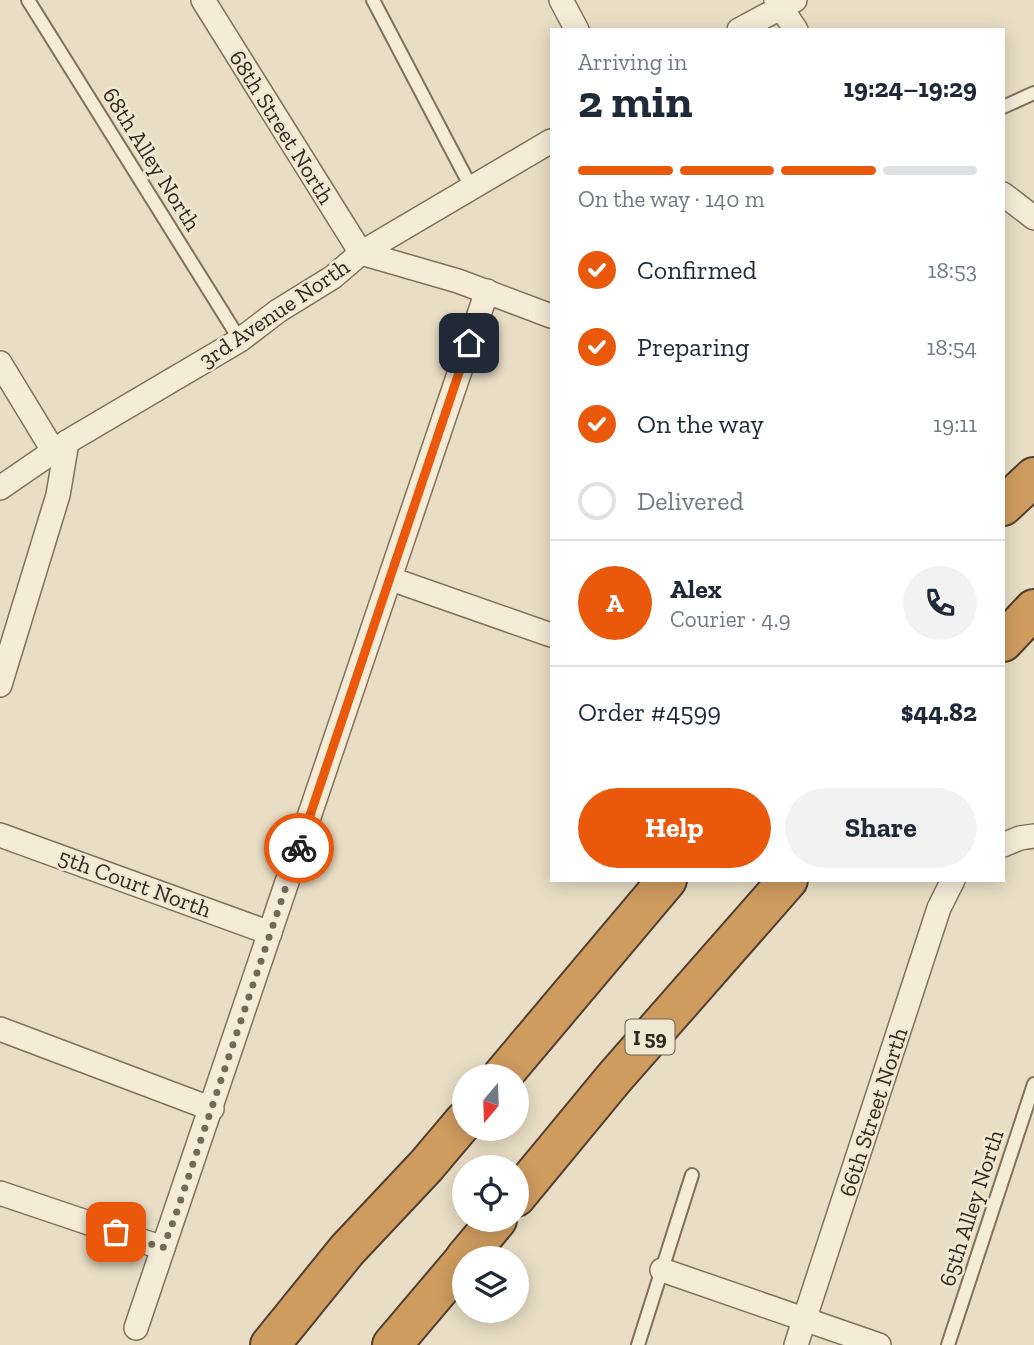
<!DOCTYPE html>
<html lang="en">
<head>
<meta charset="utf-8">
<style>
	:root { --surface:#fff; --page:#f2f2f3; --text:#1f2937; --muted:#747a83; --line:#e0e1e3; --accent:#ea580c }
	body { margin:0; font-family:"Zilla Slab",serif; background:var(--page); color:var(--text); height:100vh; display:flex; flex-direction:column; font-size:26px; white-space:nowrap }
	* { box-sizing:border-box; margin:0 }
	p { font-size:23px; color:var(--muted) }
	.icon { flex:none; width:38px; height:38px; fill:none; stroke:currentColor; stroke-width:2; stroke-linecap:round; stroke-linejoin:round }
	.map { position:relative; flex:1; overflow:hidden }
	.panel { position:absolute; left:550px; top:28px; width:455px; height:854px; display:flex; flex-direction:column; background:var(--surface); border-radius:0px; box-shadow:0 4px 18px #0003 }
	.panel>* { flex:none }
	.needle { width:46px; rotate:199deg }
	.fabs { position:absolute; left:452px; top:1064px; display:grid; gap:14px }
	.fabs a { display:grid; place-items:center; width:77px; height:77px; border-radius:50%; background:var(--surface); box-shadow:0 4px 18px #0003; font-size:35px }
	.pin { position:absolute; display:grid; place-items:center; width:60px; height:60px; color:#fff; margin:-30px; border-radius:14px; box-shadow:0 4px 10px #0006 }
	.courier { position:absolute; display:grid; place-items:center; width:70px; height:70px; margin:-35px; border:5px solid #ea580c; border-radius:50%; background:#fff; color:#222; box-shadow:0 2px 9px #0007 }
	.overview em { font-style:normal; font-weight:800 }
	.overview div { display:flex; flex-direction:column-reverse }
	.overview { display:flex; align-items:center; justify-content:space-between; height:119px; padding:0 28px }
	h1 { font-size:46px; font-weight:800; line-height:52px }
	.bar { display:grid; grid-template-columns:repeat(4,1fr); gap:10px 7px; align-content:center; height:84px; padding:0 28px }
	.bar i { height:9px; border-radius:5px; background:var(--line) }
	.bar .active { background:var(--accent) }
	.bar p { grid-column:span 4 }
	.line { display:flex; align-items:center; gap:18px; padding:0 28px; border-top:2px solid var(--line) }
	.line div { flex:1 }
	.round { display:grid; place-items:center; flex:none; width:74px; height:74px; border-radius:37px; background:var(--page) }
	ol { padding:0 28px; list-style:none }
	li { display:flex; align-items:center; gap:21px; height:77px }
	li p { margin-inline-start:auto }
	li .icon { padding:7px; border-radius:50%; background:var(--accent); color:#fff; stroke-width:4 }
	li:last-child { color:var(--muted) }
	li i { width:38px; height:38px; border:4px solid var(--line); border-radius:50% }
	.button { display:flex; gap:14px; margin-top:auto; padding:14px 28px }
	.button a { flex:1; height:80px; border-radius:42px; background:var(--accent); color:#fff; font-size:28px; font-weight:800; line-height:80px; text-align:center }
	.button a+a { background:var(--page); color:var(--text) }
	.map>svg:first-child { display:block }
</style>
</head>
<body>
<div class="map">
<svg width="1034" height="1345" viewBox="0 0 1034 1345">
	<rect width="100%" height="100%" fill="#e9dec5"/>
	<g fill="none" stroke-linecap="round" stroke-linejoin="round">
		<defs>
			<g id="lane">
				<polyline points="28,0 240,340"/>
				<polyline points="373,0 472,189"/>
				<polyline points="1003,107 1034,93"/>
				<polyline points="638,1345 692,1175"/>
				<polyline points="948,1345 1034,1084"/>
			</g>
			<g id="street">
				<polyline points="203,0 361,253 458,281 551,316"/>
				<polyline points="561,0 577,30"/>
				<polyline points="776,0 796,30"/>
				<polyline points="739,30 795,0"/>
				<polyline points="1003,194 1034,218"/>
				<polyline points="0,363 54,452"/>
				<polyline points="0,488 67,442 240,340 278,311 333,277 361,253 551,141"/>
				<polyline points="391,579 551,635"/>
				<polyline points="0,685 58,495 67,442"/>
				<polyline points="0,835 270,933"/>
				<polyline points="1003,845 1020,838 1034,836"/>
				<polyline points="0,1029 212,1109"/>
				<polyline points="0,1193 163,1248"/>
				<polyline points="662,1270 879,1345"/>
				<polyline points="136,1328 487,291"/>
				<polyline points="796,1345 939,908 953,880"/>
			</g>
			<g id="highway">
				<polyline points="1003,506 1034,477"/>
				<polyline points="1003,642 1034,609"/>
				<polyline points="502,1076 667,880"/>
				<polyline points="516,1197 615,1077 788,880"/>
				<polyline points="465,1258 497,1220"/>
				<polyline points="270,1345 347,1250 426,1166 464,1121"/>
				<polyline points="392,1345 464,1260"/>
			</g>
		</defs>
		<use href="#lane" stroke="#82705d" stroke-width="16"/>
		<use href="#street" stroke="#82705d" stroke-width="26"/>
		<use href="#highway" stroke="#513f31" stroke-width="42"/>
		<use href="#lane" stroke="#f5ecd8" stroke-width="12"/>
		<use href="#street" stroke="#f5ecd8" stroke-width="23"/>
		<use href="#highway" stroke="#cf9c5f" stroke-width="38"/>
	</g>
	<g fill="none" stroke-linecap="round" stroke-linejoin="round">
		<polyline stroke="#736859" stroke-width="7" stroke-dasharray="0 12.6" points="116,1232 163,1248 175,1217 299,848"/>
		<polyline stroke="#ea580c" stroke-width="9" points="299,848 469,343"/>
	</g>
	<g text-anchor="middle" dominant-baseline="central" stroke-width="5" stroke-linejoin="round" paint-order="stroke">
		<rect fill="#f1e8d4" stroke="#6d6255" stroke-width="2" x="625.5" y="1019.5" width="49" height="35" rx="5"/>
		<g font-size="21" font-weight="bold" fill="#34291f">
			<text x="650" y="1037">I 59</text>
		</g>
		<g font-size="23" fill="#34291f" stroke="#f1e8d4">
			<text transform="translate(282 127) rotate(58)">68th Street North</text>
			<text transform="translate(152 159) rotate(58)">68th Alley North</text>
			<text transform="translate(274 313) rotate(-34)">3rd Avenue North</text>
			<text transform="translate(135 883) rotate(20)">5th Court North</text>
			<text transform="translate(873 1112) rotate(-72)">66th Street North</text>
			<text transform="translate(971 1208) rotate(-72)">65th Alley North</text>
		</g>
	</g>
</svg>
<div class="fabs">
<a><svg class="needle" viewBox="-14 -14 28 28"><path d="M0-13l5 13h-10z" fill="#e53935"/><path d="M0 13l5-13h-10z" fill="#747a83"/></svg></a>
<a><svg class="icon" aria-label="locate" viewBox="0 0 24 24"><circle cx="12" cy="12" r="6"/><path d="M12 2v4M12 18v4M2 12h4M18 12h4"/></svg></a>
<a><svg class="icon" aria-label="layers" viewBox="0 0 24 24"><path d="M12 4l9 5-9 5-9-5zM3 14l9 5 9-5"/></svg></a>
</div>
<div class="pin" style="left:116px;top:1232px;background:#ea580c"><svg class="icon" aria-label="bag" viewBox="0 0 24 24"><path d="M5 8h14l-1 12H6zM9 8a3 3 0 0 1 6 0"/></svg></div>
<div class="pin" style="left:469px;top:343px;background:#1f2937"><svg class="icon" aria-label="home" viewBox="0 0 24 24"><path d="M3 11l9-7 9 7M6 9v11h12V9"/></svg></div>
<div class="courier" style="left:299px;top:848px"><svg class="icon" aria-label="bike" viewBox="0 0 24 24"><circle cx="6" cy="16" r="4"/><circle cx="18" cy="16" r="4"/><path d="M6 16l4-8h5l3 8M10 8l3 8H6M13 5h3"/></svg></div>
<section class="panel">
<div class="overview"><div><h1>2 min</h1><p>Arriving in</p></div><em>19:24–19:29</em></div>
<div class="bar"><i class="active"></i><i class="active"></i><i class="active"></i><i></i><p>On the way · 140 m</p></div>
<ol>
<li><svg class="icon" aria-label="check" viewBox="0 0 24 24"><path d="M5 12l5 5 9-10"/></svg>Confirmed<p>18:53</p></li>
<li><svg class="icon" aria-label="check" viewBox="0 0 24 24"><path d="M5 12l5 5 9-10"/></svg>Preparing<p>18:54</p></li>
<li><svg class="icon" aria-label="check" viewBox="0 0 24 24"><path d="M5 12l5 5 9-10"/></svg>On the way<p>19:11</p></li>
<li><i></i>Delivered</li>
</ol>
<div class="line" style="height:126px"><b class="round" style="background:var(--accent);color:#fff">A</b><div><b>Alex</b><p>Courier · 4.9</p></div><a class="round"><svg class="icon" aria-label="phone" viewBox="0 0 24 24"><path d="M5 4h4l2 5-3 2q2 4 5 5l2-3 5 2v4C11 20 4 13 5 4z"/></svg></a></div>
<div class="line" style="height:91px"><div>Order #4599</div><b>$44.82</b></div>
<div class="button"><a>Help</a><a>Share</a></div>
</section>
</div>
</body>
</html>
